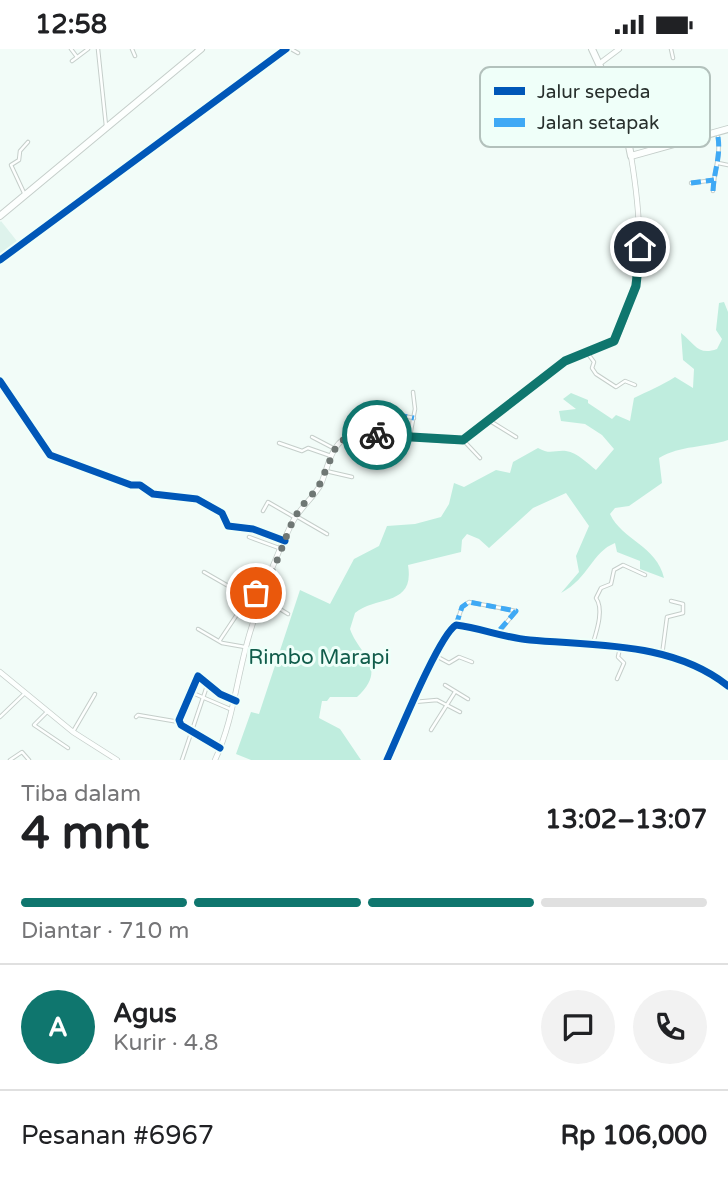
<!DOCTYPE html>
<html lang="id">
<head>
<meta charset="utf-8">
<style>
	:root { --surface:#fff; --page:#f2f2f2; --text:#202124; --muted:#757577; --line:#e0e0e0; --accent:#0f766e }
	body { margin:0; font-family:"Varela Round",sans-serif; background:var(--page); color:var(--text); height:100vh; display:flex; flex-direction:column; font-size:26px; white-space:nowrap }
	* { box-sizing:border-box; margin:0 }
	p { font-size:23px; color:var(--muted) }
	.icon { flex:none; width:38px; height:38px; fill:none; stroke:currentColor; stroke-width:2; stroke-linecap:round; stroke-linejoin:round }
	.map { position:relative; height:711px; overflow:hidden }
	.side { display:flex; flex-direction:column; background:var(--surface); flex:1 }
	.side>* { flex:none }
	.pin { position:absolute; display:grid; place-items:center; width:60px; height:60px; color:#fff; margin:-30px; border:4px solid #fff; border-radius:50%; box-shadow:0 2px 7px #0007 }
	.courier { position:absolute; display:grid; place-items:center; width:70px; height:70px; margin:-35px; border:5px solid #0f766e; border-radius:50%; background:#fff; color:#222; box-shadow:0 2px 9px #0007 }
	.summary em { font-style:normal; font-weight:700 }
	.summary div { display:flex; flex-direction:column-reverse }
	.summary { display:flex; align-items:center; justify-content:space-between; height:119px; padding:0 21px }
	h1 { font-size:46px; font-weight:700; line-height:52px }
	.bar { display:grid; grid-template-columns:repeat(4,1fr); gap:10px 7px; align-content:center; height:84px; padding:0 21px }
	.bar i { height:9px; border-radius:5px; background:var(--line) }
	.bar .current { background:var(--accent) }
	.bar p { grid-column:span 4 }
	.line { display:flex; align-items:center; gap:18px; padding:0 21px; border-top:2px solid var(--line) }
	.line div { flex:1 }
	.round { display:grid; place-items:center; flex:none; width:74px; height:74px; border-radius:37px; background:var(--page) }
	.status { display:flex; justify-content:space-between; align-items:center; height:49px; padding:0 35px; background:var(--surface); direction:ltr }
	.status svg { height:19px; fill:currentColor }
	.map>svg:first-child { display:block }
</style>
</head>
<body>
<div class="status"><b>12:58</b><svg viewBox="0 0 49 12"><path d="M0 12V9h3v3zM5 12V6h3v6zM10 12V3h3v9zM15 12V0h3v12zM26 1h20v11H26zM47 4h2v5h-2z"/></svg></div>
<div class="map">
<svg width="728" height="711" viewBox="0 0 728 711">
	<rect width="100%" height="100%" fill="#f2fcf8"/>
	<polygon fill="#def3ec" points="1,172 20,196 0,211 0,173"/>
	<path fill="#bfedde" d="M724,253L728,263V391C704,399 681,396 659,409L662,434L629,457L615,459L610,465C622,491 657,497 664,529L640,520V512L617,503L615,494C592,503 589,529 561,544L579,523L576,507L589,477L566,444L533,459L489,499L479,490L467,485L462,491L461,503L408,516C415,558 376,546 355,564L350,580C359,606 389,618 357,648H330L327,652H322L319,669L340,680L361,711H251L236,705L251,663L259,665L300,541L330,555L354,510L379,497L387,477L415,475L441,468L449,455L454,434L464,438L496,421L510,424L513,413L538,399C550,406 554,401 566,402C578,404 587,414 596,421L614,400L602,386L585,375L561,372L559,362L576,360L563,350L571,344L588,351V354L612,370L616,366L630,372L634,349C648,342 661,337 675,328L693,339L694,320L683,311L681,284C695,295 698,307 717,300L722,290L716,281L719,254Z"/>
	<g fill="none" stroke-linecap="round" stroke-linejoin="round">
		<defs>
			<g id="street">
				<polyline points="71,0 77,8"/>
				<polyline points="98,0 106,77"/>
				<polyline points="132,0 135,7"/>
				<polyline points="291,0 298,4"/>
				<polyline points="671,0 673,9"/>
				<polyline points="72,12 88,0"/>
				<polyline points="718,114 728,116"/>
				<polyline points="691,134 714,131"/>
				<path d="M713,142C714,121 721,108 718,88"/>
				<polyline points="25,146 11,116 19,111 20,102 28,93"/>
				<polyline points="0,211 286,0"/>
				<polyline points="586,302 594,313 592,319 596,325 616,338 625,332 635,336"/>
				<polyline points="0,332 50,406 131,436 140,436 153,445 197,450 222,464 228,477 253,480 283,491"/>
				<polyline points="490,372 516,388"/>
				<polyline points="362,387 363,363 366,360 414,369"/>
				<polyline points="410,387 415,360 413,343"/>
				<polyline points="312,388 335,400"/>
				<polyline points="463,391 480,409"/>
				<polyline points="279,394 302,402 308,399 331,407"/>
				<polyline points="326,422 352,428"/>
				<polyline points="263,462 268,453 294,468"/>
				<polyline points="296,467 327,485"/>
				<polyline points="249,488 279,499"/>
				<polyline points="204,523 237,542 255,542 260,547"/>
				<polyline points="262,549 288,565"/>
				<polyline points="456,576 462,558 469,553 516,562 498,584"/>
				<polyline points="198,580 222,594 245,598"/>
				<polyline points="220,591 240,561 242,543"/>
				<path d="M593,594C597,581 604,560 596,549L601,539L611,535L614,521L623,516L645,526"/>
				<polyline points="662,606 667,568 683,564 683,555 671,552"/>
				<polyline points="436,607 449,614 459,608 472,613"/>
				<polyline points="617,630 624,614 618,608 620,599"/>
				<polyline points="445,636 468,650"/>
				<polyline points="188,642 230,660"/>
				<polyline points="414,653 437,651 460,663"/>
				<polyline points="47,663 34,676 68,699"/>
				<polyline points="0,668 25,644"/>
				<polyline points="136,668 138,666 179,673"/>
				<polyline points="74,681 95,645"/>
				<polyline points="431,681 455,643"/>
				<polyline points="220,699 181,676 179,671 198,627 220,645 233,650"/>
				<polyline points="10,711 22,703 29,711"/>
				<polyline points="182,711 208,634"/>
				<path d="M387,711C398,687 439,586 456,576C481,579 505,589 530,591C597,597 673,593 728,637"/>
			</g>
			<g id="secondary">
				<polyline points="599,15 619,0"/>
				<polyline points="0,623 73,683 117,711"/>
				<path d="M215,711C235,668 237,622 252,577C262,544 275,509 290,478C297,461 313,450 321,435C327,421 331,396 346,389C371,376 436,396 463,391L565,312L616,290C646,226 642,174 631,107"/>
			</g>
			<g id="highway">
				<polyline points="592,0 623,67 631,107 728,80"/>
				<polyline points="0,167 201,0"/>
			</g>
		</defs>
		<use href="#street" stroke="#c5ceca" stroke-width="4.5"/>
		<use href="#secondary" stroke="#c5ceca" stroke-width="6"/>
		<use href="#highway" stroke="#c5ceca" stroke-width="8"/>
		<use href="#street" stroke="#fdfffe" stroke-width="2.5"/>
		<use href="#secondary" stroke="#fdfffe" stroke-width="4.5"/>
		<use href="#highway" stroke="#fdfffe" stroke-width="6"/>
		<g stroke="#3fa9f5" stroke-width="5" stroke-dasharray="10 5" stroke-linecap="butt">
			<polyline points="691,134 714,131"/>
			<path d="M713,142C714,121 721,108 718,88"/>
			<polyline points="362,387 363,363 366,360 414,369"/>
			<polyline points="456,576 462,558 469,553 516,562 497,584"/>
		</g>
		<defs>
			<g id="cycleway">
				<polyline points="0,211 286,0"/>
				<polyline points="0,332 50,406 131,436 140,436 153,445 197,450 222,464 228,477 253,480 285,492"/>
				<polyline points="220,699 181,676 179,671 198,627 220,645 236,652"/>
				<path d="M387,711C398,687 439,586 456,576C481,579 505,589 530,591C597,597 673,593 728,637"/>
			</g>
		</defs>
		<use href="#cycleway" stroke="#effff9" stroke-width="11"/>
		<use href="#cycleway" stroke="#0057b8" stroke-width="7"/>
	</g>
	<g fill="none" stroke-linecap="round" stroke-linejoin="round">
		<polyline stroke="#6f7774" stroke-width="7" stroke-dasharray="0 12.6" points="256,544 262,550 290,478 300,459 318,439 335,400 346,388 377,386"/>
		<polyline stroke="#0f766e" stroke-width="9" points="377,386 463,391 565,312 614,292 636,237 640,198"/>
	</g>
	<g text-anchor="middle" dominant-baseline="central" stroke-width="6" stroke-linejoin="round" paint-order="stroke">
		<g font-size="21" fill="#115d4b" stroke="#effff9">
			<text x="319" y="608">Rimbo Marapi</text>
		</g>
	</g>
	<rect x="480" y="18" width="230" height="80" rx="10" fill="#effff9" stroke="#b3c1bc" stroke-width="2"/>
	<rect x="494" y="38" width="31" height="8" fill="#0057b8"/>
	<rect x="494" y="69" width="31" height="9" fill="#3fa9f5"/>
	<g font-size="19" fill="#28302d">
		<text x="537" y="49">Jalur sepeda</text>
		<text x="537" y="80">Jalan setapak</text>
	</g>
</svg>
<div class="pin" style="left:256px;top:544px;background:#ea580c"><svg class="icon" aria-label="bag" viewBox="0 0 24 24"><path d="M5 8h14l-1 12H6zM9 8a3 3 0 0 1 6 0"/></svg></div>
<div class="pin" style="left:640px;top:198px;background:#1f2937"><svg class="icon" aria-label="home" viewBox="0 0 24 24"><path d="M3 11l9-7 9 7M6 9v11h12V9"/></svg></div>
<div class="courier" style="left:377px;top:386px"><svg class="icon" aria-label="bike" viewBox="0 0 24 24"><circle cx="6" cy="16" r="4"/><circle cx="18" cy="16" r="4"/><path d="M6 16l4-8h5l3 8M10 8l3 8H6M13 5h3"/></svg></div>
</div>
<section class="side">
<div class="summary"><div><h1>4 mnt</h1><p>Tiba dalam</p></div><em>13:02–13:07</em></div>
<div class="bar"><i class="current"></i><i class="current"></i><i class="current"></i><i></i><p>Diantar · 710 m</p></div>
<div class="line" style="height:126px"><b class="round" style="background:var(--accent);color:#fff">A</b><div><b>Agus</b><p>Kurir · 4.8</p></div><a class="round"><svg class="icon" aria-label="chat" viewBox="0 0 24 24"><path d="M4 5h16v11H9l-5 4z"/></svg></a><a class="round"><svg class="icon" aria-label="phone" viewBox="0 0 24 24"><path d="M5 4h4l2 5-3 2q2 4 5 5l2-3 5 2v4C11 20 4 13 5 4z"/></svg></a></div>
<div class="line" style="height:91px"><div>Pesanan #6967</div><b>Rp 106,000</b></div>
</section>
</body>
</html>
